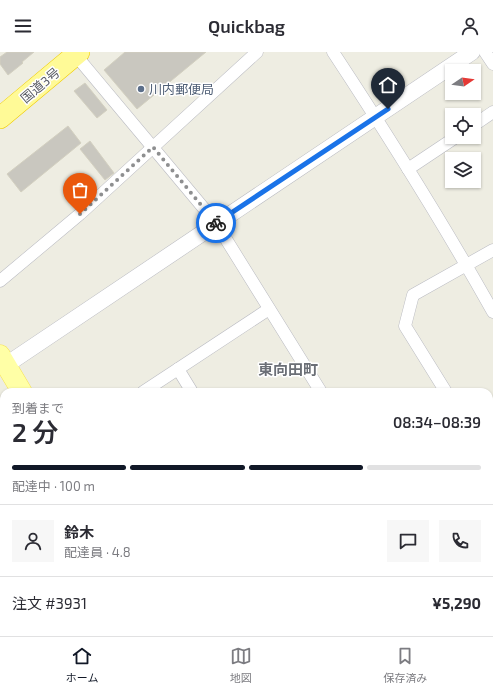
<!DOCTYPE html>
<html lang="ja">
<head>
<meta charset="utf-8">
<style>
	:root { --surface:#fff; --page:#f7f7f7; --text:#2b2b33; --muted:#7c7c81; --line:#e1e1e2; --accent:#111827 }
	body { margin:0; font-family:"Exo 2","Noto Sans JP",sans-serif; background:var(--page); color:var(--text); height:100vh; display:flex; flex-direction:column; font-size:15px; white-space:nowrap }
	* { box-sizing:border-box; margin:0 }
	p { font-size:13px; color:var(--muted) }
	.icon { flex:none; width:22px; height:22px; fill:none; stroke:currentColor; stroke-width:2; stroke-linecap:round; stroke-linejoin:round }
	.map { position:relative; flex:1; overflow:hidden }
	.details { position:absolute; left:0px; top:336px; width:493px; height:248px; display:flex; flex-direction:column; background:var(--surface); border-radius:12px 12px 0 0; box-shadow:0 1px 3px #0004 }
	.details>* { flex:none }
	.needle { width:26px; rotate:77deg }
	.fabs { position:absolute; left:445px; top:12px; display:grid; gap:8px }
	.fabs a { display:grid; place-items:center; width:36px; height:36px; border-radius:0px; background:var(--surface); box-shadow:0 1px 3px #0004; font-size:20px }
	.pin { position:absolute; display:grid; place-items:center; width:34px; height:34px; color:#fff; margin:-41px -17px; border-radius:50% 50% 50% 0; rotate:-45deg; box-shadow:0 0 4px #0007 }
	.pin .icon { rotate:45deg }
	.courier { position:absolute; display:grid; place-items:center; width:40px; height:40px; margin:-20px; border:3px solid #1a73e8; border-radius:50%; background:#fff; color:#222; box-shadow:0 1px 5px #0007 }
	.headline em { font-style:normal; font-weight:600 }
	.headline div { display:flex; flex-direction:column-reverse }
	.headline { display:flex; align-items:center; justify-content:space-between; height:68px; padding:0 12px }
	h1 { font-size:26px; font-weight:600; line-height:30px }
	.bar { display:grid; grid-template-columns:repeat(4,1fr); gap:6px 4px; align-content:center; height:48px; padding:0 12px }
	.bar i { height:5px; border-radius:3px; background:var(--line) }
	.bar .selected { background:var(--accent) }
	.bar p { grid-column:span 4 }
	.line { display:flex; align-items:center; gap:10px; padding:0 12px; border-top:1px solid var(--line) }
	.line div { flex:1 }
	.round { display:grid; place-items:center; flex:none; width:42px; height:42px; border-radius:0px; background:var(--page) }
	header { display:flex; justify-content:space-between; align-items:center; height:52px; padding:0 12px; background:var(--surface); font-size:18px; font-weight:600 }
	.tabs { display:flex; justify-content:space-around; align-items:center; height:56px; border-top:1px solid var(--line); background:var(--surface); font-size:11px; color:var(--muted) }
	.tabs a { display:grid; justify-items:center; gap:2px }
	.tabs .selected { color:var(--accent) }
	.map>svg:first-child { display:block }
</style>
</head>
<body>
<header><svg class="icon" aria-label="menu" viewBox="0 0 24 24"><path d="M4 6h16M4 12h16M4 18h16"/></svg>Quickbag<svg class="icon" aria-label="person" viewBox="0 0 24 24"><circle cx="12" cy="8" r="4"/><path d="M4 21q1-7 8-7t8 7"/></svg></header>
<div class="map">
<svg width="493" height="584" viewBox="0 0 493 584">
	<rect width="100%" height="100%" fill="#eeede2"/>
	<g fill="#c9c7bf" stroke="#d3d0c0">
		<polygon points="7,0 34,0 22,10 23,11 8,23 0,12 0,5"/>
		<polygon points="125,0 206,0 137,57 104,18"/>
		<polygon points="85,31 107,58 97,66 74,39"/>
		<polygon points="68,74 81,91 21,140 7,122"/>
		<polygon points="90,89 114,121 105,128 80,97"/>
	</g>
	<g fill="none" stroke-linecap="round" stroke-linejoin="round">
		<defs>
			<g id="minor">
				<polyline points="73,0 216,171 321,340"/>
				<path d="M333,0C389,85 443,171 493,260"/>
				<polyline points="485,0 493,12"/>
				<polyline points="474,73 493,60"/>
				<polyline points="408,117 456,85"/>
				<polyline points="0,229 80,162 257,0"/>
				<polyline points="178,317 192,340"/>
				<polyline points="143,340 269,257"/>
				<polyline points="446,340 405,274 413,243 493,198"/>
				<polyline points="489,376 493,374"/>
				<polyline points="489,547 493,545"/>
				<polyline points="0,555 4,562"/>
				<polyline points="12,580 14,584"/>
				<polyline points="338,580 341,584"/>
				<polyline points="473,580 475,584"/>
			</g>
			<polyline id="tertiary" points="6,313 472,0"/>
			<polyline id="secondary" points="167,580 169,584"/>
			<g id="primary">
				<polyline points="0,303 22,340"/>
				<polyline points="144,584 150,580"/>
			</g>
			<polyline id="trunk" points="0,66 79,0"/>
		</defs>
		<use href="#minor" stroke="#babbc2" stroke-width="13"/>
		<use href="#tertiary" stroke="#babbc2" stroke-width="17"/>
		<use href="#secondary" stroke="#bbbdc4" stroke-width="19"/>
		<use href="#primary" stroke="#f7e352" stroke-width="21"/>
		<use href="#trunk" stroke="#f0cc00" stroke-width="22"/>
		<use href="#minor" stroke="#fff" stroke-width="12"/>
		<use href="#tertiary" stroke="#fff" stroke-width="16"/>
		<use href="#secondary" stroke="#fff" stroke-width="18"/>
		<use href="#primary" stroke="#ffffa6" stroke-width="20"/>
		<use href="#trunk" stroke="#fffa97" stroke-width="21"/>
	</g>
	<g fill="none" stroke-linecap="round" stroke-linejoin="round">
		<polyline stroke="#8e8f90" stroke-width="4" stroke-dasharray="0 7.2" points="80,162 153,95 216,171"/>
		<polyline stroke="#1a73e8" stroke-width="5" points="216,171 388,57"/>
	</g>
	<circle fill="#5c6f8a" stroke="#fff" stroke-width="1.5" cx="141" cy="37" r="4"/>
	<g text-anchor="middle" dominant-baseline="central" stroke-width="3" stroke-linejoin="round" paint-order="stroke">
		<g font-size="13" fill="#5a5d64" stroke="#fff">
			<text transform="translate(40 33) rotate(-40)">国道3号</text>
		</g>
		<g font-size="13" fill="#4e5e75" stroke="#fff" text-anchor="start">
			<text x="149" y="37">川内郵便局</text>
		</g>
		<g font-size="15" font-weight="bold" fill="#6b6f76" stroke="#fff">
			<text x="288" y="317">東向田町</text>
		</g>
	</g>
</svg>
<div class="fabs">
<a><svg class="needle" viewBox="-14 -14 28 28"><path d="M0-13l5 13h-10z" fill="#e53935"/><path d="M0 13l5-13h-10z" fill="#7c7c81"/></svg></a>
<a><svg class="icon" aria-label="locate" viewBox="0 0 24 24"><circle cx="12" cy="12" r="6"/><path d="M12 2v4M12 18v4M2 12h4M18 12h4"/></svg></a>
<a><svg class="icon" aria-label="layers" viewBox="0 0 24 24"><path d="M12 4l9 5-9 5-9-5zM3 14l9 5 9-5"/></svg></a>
</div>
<div class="pin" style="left:80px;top:162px;background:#ea580c"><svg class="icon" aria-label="bag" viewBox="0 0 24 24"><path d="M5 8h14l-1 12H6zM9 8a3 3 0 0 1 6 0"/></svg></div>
<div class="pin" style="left:388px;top:57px;background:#1f2937"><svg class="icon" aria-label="home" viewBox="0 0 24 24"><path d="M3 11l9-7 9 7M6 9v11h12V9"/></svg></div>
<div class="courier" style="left:216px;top:171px"><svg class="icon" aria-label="bike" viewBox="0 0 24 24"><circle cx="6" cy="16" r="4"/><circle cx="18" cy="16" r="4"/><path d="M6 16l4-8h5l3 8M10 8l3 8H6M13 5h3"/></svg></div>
<section class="details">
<div class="headline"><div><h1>2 分</h1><p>到着まで</p></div><em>08:34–08:39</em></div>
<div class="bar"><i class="selected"></i><i class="selected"></i><i class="selected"></i><i></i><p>配達中 · 100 m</p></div>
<div class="line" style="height:72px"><a class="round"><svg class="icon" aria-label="person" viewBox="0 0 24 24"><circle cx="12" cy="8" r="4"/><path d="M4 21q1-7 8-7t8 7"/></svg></a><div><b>鈴木</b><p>配達員 · 4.8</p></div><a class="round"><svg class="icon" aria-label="chat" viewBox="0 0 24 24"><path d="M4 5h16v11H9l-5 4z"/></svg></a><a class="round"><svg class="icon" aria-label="phone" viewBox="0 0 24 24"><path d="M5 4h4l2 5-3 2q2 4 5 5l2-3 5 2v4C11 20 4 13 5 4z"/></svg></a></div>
<div class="line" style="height:52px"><div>注文 #3931</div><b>¥5,290</b></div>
</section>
</div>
<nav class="tabs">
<a class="selected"><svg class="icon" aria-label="home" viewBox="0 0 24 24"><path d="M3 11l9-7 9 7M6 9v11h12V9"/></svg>ホーム</a>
<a><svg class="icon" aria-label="map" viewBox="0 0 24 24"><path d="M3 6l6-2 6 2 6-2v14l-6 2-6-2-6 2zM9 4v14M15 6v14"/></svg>地図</a>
<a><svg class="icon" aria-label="saved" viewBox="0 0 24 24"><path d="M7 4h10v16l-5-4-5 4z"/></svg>保存済み</a>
</nav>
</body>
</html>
